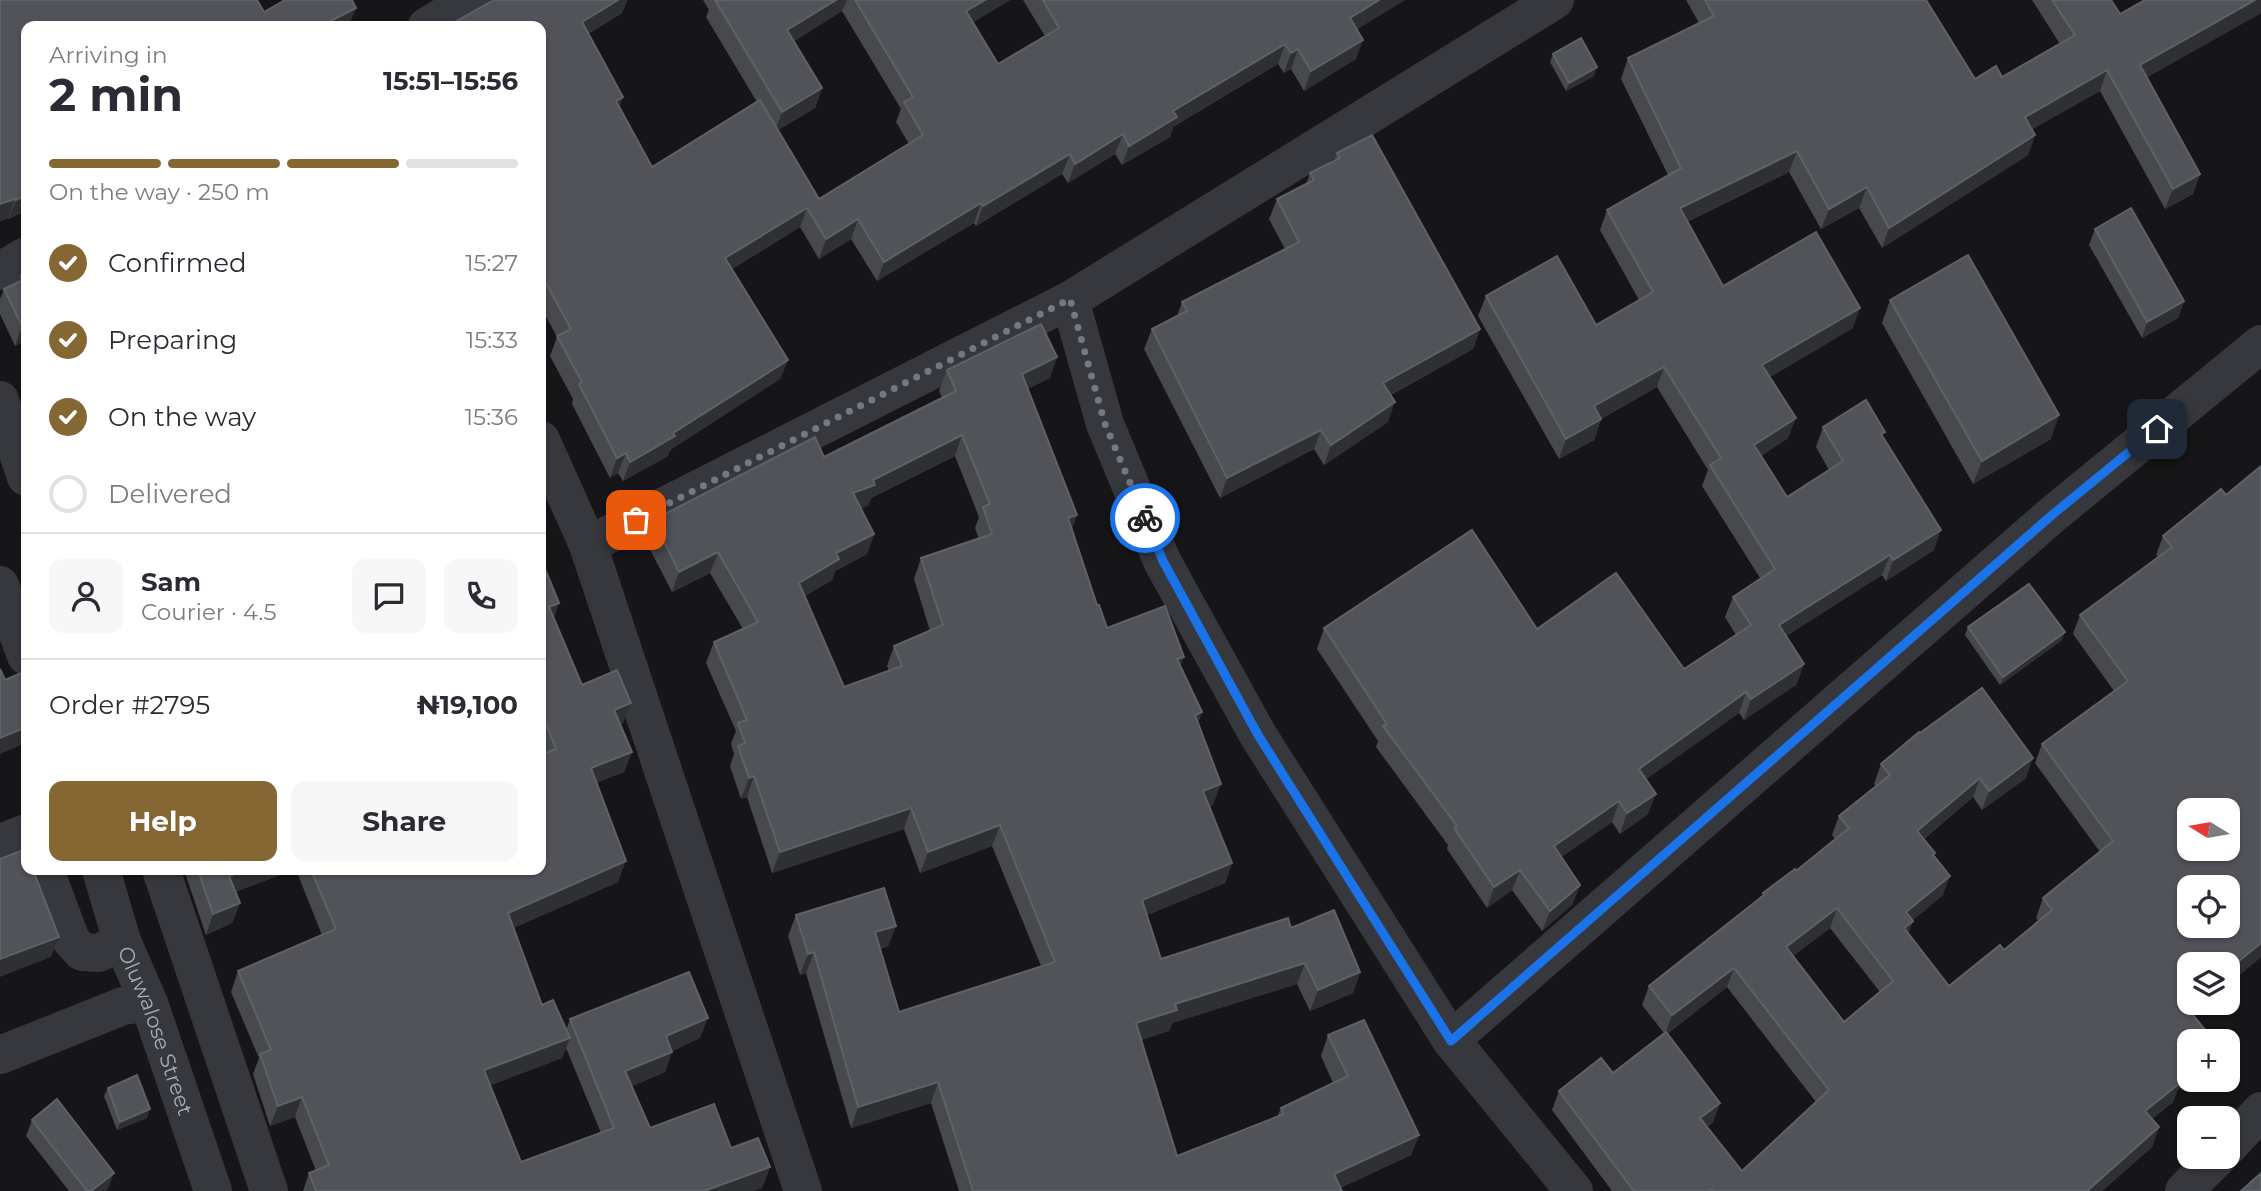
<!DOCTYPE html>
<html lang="en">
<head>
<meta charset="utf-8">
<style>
	:root { --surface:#fff; --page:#f7f7f7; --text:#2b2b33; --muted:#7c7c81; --line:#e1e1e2; --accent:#856733 }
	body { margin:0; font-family:Montserrat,sans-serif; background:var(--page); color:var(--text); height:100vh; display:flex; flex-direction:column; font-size:26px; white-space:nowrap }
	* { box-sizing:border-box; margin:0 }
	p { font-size:23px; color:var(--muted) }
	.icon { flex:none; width:38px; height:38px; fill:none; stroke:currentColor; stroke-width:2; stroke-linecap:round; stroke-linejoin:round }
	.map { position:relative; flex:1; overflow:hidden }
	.drawer { position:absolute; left:21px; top:21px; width:525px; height:854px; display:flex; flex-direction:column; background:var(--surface); border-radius:14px; box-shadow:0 2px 5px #0004 }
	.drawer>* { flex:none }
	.needle { width:46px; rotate:281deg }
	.fabs { position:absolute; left:2177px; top:798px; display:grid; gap:14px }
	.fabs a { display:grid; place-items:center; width:63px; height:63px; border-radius:14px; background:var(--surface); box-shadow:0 2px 5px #0004; font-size:35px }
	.pin { position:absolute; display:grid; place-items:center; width:60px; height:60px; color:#fff; margin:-30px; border-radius:14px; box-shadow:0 4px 10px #0006 }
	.courier { position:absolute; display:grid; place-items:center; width:70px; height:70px; margin:-35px; border:5px solid #1a73e8; border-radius:50%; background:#fff; color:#222; box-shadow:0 2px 9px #0007 }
	.overview em { font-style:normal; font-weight:700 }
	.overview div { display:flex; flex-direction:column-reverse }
	.overview { display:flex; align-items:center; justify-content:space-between; height:119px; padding:0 28px }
	h1 { font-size:46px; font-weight:700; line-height:52px }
	.bar { display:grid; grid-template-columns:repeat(4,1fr); gap:10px 7px; align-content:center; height:84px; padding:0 28px }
	.bar i { height:9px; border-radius:5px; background:var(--line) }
	.bar .selected { background:var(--accent) }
	.bar p { grid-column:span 4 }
	.line { display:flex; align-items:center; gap:18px; padding:0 28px; border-top:2px solid var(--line) }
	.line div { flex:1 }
	.round { display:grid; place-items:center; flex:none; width:74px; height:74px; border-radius:14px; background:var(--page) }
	ol { padding:0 28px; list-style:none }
	li { display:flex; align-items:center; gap:21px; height:77px }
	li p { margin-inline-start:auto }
	li .icon { padding:7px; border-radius:50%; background:var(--accent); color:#fff; stroke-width:4 }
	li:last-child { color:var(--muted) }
	li i { width:38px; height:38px; border:4px solid var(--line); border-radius:50% }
	.button { display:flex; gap:14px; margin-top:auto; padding:14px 28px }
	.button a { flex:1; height:80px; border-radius:14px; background:var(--accent); color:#fff; font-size:28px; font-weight:700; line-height:80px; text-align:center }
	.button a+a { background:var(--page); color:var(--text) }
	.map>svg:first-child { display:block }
</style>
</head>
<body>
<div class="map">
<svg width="2261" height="1191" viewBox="0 0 2261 1191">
	<rect width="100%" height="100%" fill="#161618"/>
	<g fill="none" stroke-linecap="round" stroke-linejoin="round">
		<g stroke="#37383d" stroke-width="38">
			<polyline points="427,26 471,0"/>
			<polyline points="0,271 26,256"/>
			<polyline points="1070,300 1105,424 1162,561 1258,735 1451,1040 1574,1191"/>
			<polyline points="0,400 26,477"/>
			<polyline points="541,440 588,545 803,1191"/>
			<polyline points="588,545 1070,300 1555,0"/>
			<polyline points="0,585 26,656"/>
			<polyline points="0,843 26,833"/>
			<polyline points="45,870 71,940 82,952 99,953 122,941"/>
			<path id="s1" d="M101,870L122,941L149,1003L213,1191"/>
			<polyline points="161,870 269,1191"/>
			<polyline points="1451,1040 2052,515 2261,344"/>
			<polyline points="0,1055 123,1006 149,1003"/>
			<polyline points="2228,1147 2261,1111"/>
			<polyline points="2184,1191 2218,1157"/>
		</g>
	</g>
	<g fill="#47494d" fill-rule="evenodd">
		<polygon points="0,0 264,12 356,8 26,26 26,211 8,219 8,218 0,221"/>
		<path d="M494,0H627L622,13L588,34L623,97L619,107L652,167L757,102L706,17L709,10L703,0H1010L973,22L998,64L1045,36L1023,0H1405L1357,29L1356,59L1304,91L1291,69L1284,73L1278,64L1173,127L1170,137L1122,165L1115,154L1068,183L1062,174L976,226L974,223L877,281L851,239L819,259L800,227L732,269L788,360L780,379L670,450L668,456L623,481L618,473L610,478L572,404L573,399L550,356L557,337L541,307V26ZM842,11L901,109L896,122L909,144L819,199L778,130L815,108L822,88L794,41Z"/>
		<polygon points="1686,0 1926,0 1975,79 2002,77 2060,44 2032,0 2111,0 2120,14 2261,13 2147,77 2200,174 2193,194 2165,209 2100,91 2032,129 2035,135 2028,155 1882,248 1859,208 1821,229 1789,172 1687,222 1723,286 1853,328 1770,377 1788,438 1761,456 1787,497 1829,470 1816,447 1823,427 1883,437 1934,550 1886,581 1882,575 1786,636 1797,684 1744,720 1739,713 1646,779 1648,814 1620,834 1612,822 1561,857 1580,885 1572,905 1542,931 1512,890 1487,908 1447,849 1448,845 1376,747 1378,741 1317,649 1324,628 1537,629 1684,669 1736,635 1725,617 1733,597 1760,578 1702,486 1708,470 1657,387 1601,419 1594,440 1559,459 1478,316 1486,296 1596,325 1639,300 1600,230 1607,210 1668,175 1621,79 1628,58 1699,23"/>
		<polygon points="1553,54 1594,76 1566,91 1550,62"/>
		<polygon points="1337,153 1480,329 1473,349 1391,395 1388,422 1324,465 1314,449 1220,498 1144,349 1152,329 1177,316 1182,302 1285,249 1269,219 1277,199 1306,184 1310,173 1334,161"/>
		<polygon points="2095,229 2184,301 2178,318 2142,338 2089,245"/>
		<polygon points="26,273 26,340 15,346 0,314 0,299 4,289 19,281 21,276"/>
		<polygon points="1890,300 2051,439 1973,484 1882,323"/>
		<path d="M947,370L1050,378L1027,389L1072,529L1097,605L1107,628L1180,666L1198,723L1213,805L1209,807L1232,863L1225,883L1147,915L1161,959L1291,928L1360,972L1353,993L1310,1011L1297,984L1172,1023L1169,1031L1141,1040L1177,1156L1277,1117L1281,1108L1333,1083L1321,1056L1328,1035L1419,1135L1411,1155L1340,1188L1342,1191H959L931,1103L851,1128L806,973L800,975L788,936L796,915L896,926L888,946L880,949L899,1012L1041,966L992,846L920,873L904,829L772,873L747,797L741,799L730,766L734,754L731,744L736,731L706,663L714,642L743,629L710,573L672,592L645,540L653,520L824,457L942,398L939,391ZM955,456L979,517L975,528L979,539L921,558L914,579L930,631L894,646L887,666L889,671L844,687L805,596L832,580L835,571L867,554L874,534L861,508L868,506L871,498Z"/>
		<path d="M2221,489L2261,957L2228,984V964L2192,1014L2177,1091L2173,1102L2152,1119L2159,1127L2152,1147L2102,1191H1612L1552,1110L1559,1091L1613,1073L1664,1033L1642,1005L1649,986L1762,897L1763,893L1796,871L1835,839L1832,835L1839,816L1876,786L1874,784L1881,764L1920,733L2026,778L1982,810L1973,797L1924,839L1934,857L1943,895L1913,920L1908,934L1949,986L2004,950L2039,921L2036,918L2043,898L2100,852L2035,763L2042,744L2114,691L2073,634L2080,615L2158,557L2156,555L2163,536ZM1830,928L1880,992L1844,1022L1793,956ZM1727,987L1816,1102L1742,1171L1707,1127L1713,1122L1720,1103L1667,1034Z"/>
		<path d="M541,559L559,603L554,617L582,685L623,723L620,725L632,752L624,772L596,783L618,882L513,928L542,1005L566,1030L570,1019L700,1038L672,1051L665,1072L632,1086L650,1128L731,1148L770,1167L762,1188L753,1191H303L309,1173L316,1171L295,1117L270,1126L253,1074L259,1058L231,992L238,971L322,935L296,870H541L543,754L541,749ZM566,1048L601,1133L521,1162L490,1085L562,1058Z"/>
		<polygon points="1968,627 2062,640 2000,685 1965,635"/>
		<polygon points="184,870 293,870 235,892 240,903 232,923 206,935"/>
		<polygon points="108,1088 147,1118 117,1130 104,1096"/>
		<polygon points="32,1120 108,1189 105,1191 69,1191 26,1136"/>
	</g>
	<g fill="#2f3033">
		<polygon points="618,0 627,0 622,13 574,42 582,22"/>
		<polygon points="836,0 847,0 842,11 780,50 787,30"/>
		<polygon points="985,0 1010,0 959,31 966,11"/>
		<polygon points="1379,0 1405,0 1343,38 1350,18"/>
		<polygon points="2255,0 2261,0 2261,13 2132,86 2140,65"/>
		<polygon points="356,8 349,26 321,26"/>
		<polygon points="1363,40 1356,59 1304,91 1311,71"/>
		<polygon points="1285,44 1278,64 1173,127 1170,137 1122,165 1129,146 1173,111"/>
		<polygon points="1298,49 1291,69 1284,73 1291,53"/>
		<polygon points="1597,67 1594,76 1566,91 1569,83"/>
		<polygon points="2107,70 2100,91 2017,138 2025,117"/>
		<polygon points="822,88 815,108 775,132 782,112"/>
		<polygon points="623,97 616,116 616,101"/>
		<polygon points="1123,134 1115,154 1068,183 1075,164"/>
		<polygon points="2035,135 2028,155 1882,248 1889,228"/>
		<polygon points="1797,151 1789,172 1672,229 1680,208"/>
		<polygon points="1070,154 1062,174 976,226 983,206"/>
		<polygon points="2200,174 2193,194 2165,209 2173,189"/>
		<polygon points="1867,187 1859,208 1821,229 1829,209"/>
		<polygon points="26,195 26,211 8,219 16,200"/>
		<polygon points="15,199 8,218 0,221 0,204"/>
		<polygon points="981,203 974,223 877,281 884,262"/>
		<polygon points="807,208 800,227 718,278 725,258"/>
		<polygon points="858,219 851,239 819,259 826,239"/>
		<polygon points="2184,301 2178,318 2142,338 2147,322"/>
		<polygon points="1860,308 1853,328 1755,386 1762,365"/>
		<polygon points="26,325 26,340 15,346 22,326"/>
		<polygon points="1480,329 1473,349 1376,403 1383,383"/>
		<polygon points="1057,357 1050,378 1014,395 1022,374"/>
		<polygon points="788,360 780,379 670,450 668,456 623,481 630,462"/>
		<polygon points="1664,367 1657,387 1587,427 1594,406"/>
		<polygon points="1395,402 1388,422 1324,465 1331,445"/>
		<polygon points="2059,415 2051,439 1973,484 1982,461"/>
		<polygon points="1796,418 1788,438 1746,465 1754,445"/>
		<polygon points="1601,419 1594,440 1559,459 1566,439"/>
		<polygon points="1321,430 1314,449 1220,498 1227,478"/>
		<polygon points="962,435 955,456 871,498 868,506 845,514 853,493 873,480"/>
		<polygon points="626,453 618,473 610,478 617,458"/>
		<polygon points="1077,515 1070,535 1068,518"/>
		<polygon points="1941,530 1934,550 1886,581 1893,560"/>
		<polygon points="874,534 867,554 835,571 832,580 792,604 799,583 836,553"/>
		<polygon points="718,552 710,573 672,592 679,572"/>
		<polygon points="1890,555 1882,575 1772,645 1779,625"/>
		<polygon points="559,603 551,624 549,607"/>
		<polygon points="2065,632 2062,640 2000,685 2003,677"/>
		<polygon points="1184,657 1176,677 1177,659"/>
		<polygon points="1804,664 1797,684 1744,720 1751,699"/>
		<polygon points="1746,692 1739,713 1631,790 1639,769"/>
		<polygon points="631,703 623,723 607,730 614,710"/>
		<polygon points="1202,712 1195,733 1195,715"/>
		<polygon points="26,727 26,743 0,754 0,738"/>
		<polygon points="632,752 624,772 583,788 591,768"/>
		<polygon points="2033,758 2026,778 1982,810 1989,791"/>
		<polygon points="754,776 747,797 741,799 749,778"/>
		<polygon points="1980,778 1973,797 1910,850 1917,831"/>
		<polygon points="1221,784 1213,805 1196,812 1203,791"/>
		<polygon points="1656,794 1648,814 1620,834 1627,813"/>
		<polygon points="1619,801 1612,822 1546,867 1554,846"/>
		<polygon points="911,808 904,829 772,873 780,852"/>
		<polygon points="1000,825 992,846 920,873 928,852"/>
		<polygon points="626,861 618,882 500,934 508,913"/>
		<polygon points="1232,863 1225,883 1135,920 1142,900"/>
		<polygon points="246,870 293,870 221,897 229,876"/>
		<polygon points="1520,870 1512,890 1487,908 1494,887"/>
		<polygon points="1950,876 1943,895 1899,932 1906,912"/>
		<polygon points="1580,885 1572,905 1542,931 1550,911"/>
		<polygon points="240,903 232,923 206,935 213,914"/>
		<polygon points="1837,908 1830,928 1779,967 1786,947"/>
		<polygon points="1913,921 1906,941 1904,928"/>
		<polygon points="896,926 888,946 868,953 875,932"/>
		<polygon points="59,937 51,957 0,977 0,959"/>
		<polygon points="2261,943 2261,957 2228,984 2228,970"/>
		<polygon points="814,952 806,973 800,975 808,954"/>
		<polygon points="1305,963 1297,984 1172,1023 1169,1031 1128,1044 1136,1023 1175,1004"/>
		<polygon points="1734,968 1727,987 1665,1035 1672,1015"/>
		<polygon points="1360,972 1353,993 1310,1011 1318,990"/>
		<polygon points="2189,1002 2189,1003 2205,1003 2178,1025 2185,1005"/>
		<polygon points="708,1018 700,1038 658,1057 666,1036"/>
		<polygon points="570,1038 562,1058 476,1091 484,1070"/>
		<polygon points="672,1052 665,1072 618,1092 625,1071"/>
		<polygon points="2189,1068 2189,1080 2191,1080 2177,1091 2173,1102 2138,1130 2145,1111 2177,1078"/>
		<polygon points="938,1082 931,1103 851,1128 858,1107"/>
		<polygon points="302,1097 295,1117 270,1126 278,1106"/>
		<polygon points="1720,1103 1713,1122 1693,1138 1700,1118"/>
		<polygon points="150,1109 147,1118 117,1130 120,1122"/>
		<polygon points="2159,1127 2152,1147 2102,1191 2087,1191"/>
		<polygon points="1419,1135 1411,1155 1333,1191 1334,1174"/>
		<polygon points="770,1167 762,1188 753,1191 704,1191"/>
		<polygon points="114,1173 108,1189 105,1191 91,1191"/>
	</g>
	<g fill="#525359" stroke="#5f6168" stroke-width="2" fill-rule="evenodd">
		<polygon points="0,0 257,0 264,12 285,0 352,0 356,8 321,26 26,26 26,195 16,200 15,199 0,204"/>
		<polygon points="494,0 618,0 582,22 623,97 616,101 652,167 760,100 819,199 923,135 904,102 913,97 855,0 985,0 966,11 998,64 1059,28 1043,0 1379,0 1350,18 1363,40 1311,71 1298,49 1291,53 1285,44 1173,111 1177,117 1129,146 1123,134 1075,164 1070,154 983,206 981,203 884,262 858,219 826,239 807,208 725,258 788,360 673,433 675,436 630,462 626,453 617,458 579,384 582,382 557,336 571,329 541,274 541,26 448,26"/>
		<polygon points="715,0 836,0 787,30 822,88 782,112"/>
		<polygon points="1705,0 1926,0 1975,79 1996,66 2002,77 2075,35 2052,0 2111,0 2120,14 2145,0 2255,0 2140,65 2200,174 2173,189 2107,70 2025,117 2035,135 1889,228 1867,187 1829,209 1797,151 1680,208 1723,286 1816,232 1860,308 1762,365 1796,418 1754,445 1787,497 1843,461 1823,427 1866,400 1885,432 1881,434 1941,530 1893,560 1890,555 1779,625 1804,664 1751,699 1746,692 1639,769 1656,794 1627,813 1619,801 1554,846 1580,885 1550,911 1520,870 1494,887 1454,828 1457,826 1383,726 1387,724 1324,628 1472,530 1537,629 1616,573 1684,669 1751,625 1733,597 1775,569 1710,465 1721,458 1664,367 1594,406 1601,419 1566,439 1486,296 1557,256 1596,325 1653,292 1607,210 1681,168 1628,58 1714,16"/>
		<polygon points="1581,38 1597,67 1569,83 1553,54"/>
		<polygon points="1372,135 1480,329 1383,383 1395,402 1331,445 1321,430 1227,478 1152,329 1187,311 1182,302 1299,242 1277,199 1314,180 1310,173 1340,158 1337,153"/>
		<polygon points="2131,208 2184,301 2147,322 2095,229"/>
		<polygon points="1968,255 2059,415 1982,461 1890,300"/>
		<polygon points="26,273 26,325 22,326 4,289 23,280 21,276"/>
		<path d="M1041,324L1057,357L1022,374L1077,515L1068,518L1097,605H1099L1107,628L1165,606L1184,657L1177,659L1202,712L1195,715L1221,784L1203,791L1232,863L1142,900L1161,959L1288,918L1291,928L1334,910L1360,972L1318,990L1305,963L1175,1004L1177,1010L1136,1023L1177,1156L1284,1114L1281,1108L1348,1076L1328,1035L1364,1020L1419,1135L1334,1174L1342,1191H973L938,1082L858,1107L814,952L808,954L796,915L884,888L896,926L875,932L899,1012L1055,962L1000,825L928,852L911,808L780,852L754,776L749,778L738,746L745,743L738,723L747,720L714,642L758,622L718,552L679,572L653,520L815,437L824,457L956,391L947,370ZM962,435L990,504L983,507L992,534L921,558L943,625L894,646L902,666L844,687L799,583L839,559L836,553L874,534L853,493L875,485L873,480Z"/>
		<path d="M2261,466V943L2228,970V964H2189V1002L2185,1005L2214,1041H2189V1068L2177,1078L2180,1083L2145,1111L2159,1127L2087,1191H1713L1712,1189L1709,1191H1634L1559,1091L1601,1058L1613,1073L1666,1032L1720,1103L1700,1118L1742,1171L1829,1090L1734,968L1672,1015L1649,986L1764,895L1763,893L1795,869L1796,871L1849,828L1839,816L1890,775L1881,764L1919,732L1920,733L1982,688L2033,758L1989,791L1980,778L1917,831L1935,853L1933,855L1950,876L1906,912L1913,921L1904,928L1949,986L2000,945L2004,950L2052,910L2043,898L2113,841L2042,744L2128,681L2080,615L2172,547L2163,536L2221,489L2226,495ZM2189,810H2228V849H2189ZM2189,887H2228V926H2189ZM1837,908L1893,981L1844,1022L1786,947Z"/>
		<polygon points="541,559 559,603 549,607 582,685 617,670 631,703 614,710 632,752 591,768 626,861 508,913 542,1005 553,1000 570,1038 484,1070 521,1162 614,1128 570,1019 689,972 708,1018 666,1036 672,1052 625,1071 650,1128 714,1104 731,1148 758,1138 770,1167 704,1191 316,1191 309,1173 329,1165 302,1097 278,1106 260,1054 271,1050 238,971 336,929 311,870 541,870 541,755 556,749 541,711"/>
		<polygon points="2029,584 2065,632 2003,677 1968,627"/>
		<polygon points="0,669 5,680 26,671 26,727 0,738"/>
		<polygon points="26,849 26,870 33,870 59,937 0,959 0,859"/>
		<polygon points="198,870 246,870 229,876 240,903 213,914"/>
		<polygon points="137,1075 150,1109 120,1122 108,1088"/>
		<polygon points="57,1099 114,1173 91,1191 87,1191 32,1120"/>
		<polygon points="2261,1173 2261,1191 2241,1191"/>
	</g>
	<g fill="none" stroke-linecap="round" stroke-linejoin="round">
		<polyline stroke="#757880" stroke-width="7" stroke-dasharray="0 12.6" points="636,520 1070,299 1105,424 1145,518"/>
		<polyline stroke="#1a73e8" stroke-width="9" points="1145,518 1163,561 1258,735 1451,1041 2052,515 2157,429"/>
	</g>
	<g text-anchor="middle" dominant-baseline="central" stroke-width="5" stroke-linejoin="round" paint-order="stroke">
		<g font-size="21" fill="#a8adb8" stroke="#111113">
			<text stroke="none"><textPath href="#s1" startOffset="170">Oluwalose Street</textPath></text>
		</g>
	</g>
</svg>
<div class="fabs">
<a><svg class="needle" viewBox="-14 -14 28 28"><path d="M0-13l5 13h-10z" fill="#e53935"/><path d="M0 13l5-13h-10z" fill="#7c7c81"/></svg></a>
<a><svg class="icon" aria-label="locate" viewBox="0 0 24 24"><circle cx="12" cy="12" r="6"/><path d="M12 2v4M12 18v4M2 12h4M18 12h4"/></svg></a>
<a><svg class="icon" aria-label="layers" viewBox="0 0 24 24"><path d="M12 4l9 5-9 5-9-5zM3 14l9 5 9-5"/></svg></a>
<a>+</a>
<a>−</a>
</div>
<div class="pin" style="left:636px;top:520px;background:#ea580c"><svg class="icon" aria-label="bag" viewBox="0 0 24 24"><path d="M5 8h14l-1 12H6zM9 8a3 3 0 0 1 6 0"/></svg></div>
<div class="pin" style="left:2157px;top:429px;background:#1f2937"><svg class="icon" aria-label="home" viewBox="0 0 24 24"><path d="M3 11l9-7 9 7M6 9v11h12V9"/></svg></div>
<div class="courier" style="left:1145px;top:518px"><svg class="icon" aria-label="bike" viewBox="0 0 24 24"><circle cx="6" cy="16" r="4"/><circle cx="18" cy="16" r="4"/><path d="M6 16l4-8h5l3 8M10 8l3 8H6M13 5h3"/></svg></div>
<section class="drawer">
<div class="overview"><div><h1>2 min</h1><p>Arriving in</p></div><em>15:51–15:56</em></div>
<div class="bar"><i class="selected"></i><i class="selected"></i><i class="selected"></i><i></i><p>On the way · 250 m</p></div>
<ol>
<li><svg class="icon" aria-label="check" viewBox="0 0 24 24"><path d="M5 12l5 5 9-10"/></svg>Confirmed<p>15:27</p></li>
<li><svg class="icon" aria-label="check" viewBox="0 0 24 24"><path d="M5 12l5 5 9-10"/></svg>Preparing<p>15:33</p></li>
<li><svg class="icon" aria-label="check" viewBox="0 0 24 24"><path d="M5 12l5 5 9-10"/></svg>On the way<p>15:36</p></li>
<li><i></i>Delivered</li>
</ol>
<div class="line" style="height:126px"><a class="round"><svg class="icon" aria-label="person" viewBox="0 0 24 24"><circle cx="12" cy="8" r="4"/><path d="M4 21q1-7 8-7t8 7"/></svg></a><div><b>Sam</b><p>Courier · 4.5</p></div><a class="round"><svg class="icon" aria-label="chat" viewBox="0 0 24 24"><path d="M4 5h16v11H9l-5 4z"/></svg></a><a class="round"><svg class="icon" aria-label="phone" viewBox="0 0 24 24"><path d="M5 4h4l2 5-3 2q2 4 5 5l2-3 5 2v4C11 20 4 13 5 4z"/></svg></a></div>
<div class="line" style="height:91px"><div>Order #2795</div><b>₦19,100</b></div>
<div class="button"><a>Help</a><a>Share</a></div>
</section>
</div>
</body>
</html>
